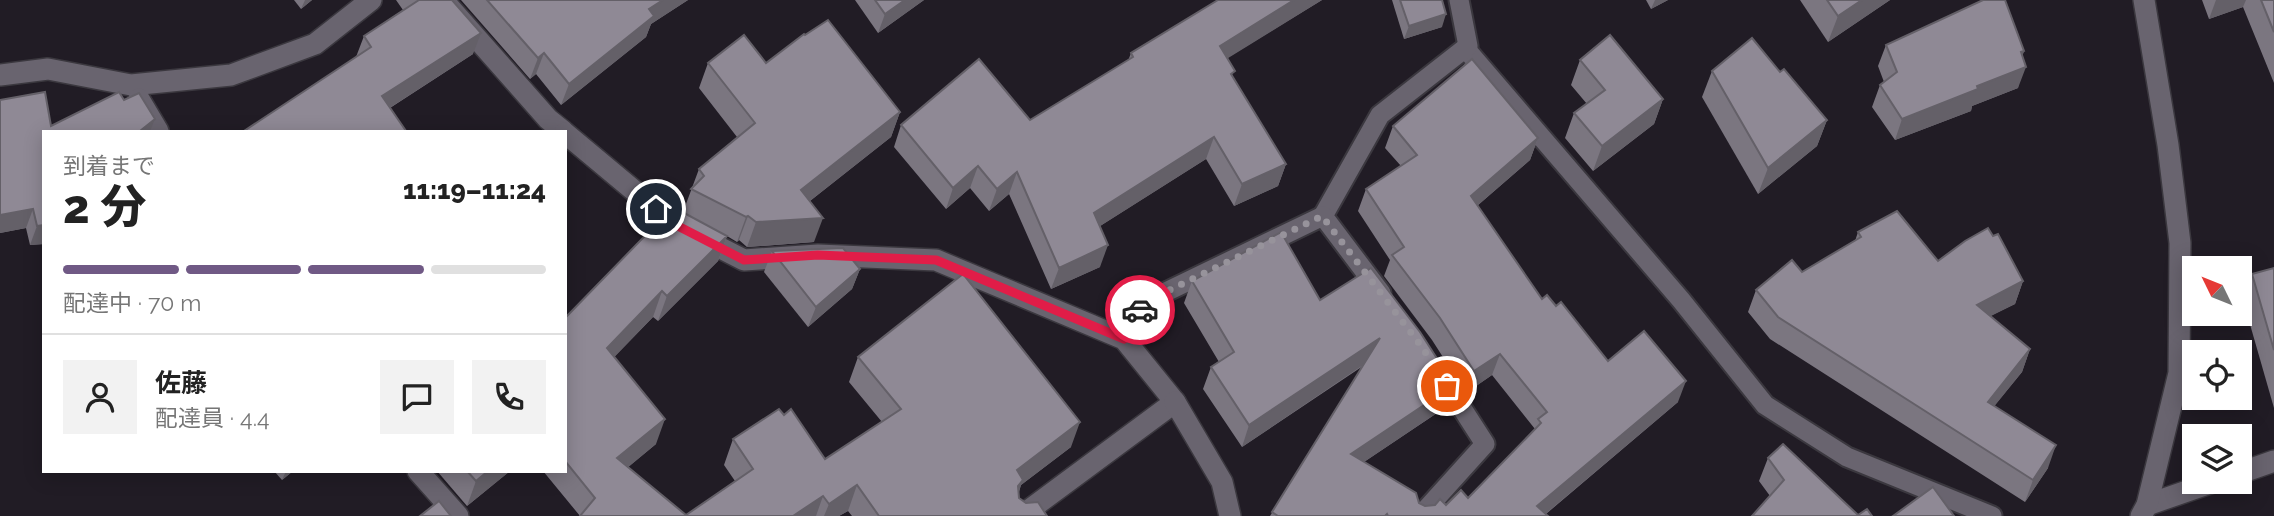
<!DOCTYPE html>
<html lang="ja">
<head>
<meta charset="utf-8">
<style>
	:root { --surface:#fff; --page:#f2f2f2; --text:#222; --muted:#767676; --line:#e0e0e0; --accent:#705985 }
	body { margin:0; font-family:Raleway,"Noto Sans JP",sans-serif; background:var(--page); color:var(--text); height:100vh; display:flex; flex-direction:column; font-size:26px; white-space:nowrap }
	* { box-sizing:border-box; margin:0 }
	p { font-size:23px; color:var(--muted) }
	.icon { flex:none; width:38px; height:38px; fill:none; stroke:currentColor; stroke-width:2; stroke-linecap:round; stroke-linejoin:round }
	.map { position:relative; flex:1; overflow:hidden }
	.sheet { position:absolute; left:42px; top:130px; width:525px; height:343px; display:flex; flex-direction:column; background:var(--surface); border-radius:0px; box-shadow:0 4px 18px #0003 }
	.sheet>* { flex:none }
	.needle { width:46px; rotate:313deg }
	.fabs { position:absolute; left:2182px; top:256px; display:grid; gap:14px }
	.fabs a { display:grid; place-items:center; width:70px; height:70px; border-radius:0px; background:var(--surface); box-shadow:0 4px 18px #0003; font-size:35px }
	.pin { position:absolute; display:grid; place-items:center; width:60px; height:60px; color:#fff; margin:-30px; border:4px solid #fff; border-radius:50%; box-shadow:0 2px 7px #0007 }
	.courier { position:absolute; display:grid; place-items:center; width:70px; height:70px; margin:-35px; border:5px solid #e11d48; border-radius:50%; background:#fff; color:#222; box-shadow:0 2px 9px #0007 }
	.overview em { font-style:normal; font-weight:800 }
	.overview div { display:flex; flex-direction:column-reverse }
	.overview { display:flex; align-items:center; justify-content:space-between; height:119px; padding:0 21px }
	h1 { font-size:46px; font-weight:800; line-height:52px }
	.bar { display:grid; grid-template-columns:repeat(4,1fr); gap:10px 7px; align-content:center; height:84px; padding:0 21px }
	.bar i { height:9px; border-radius:5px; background:var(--line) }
	.bar .on { background:var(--accent) }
	.bar p { grid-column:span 4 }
	.line { display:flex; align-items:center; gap:18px; padding:0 21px; border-top:2px solid var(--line) }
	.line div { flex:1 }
	.round { display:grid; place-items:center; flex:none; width:74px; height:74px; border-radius:0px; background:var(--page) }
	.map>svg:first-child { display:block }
</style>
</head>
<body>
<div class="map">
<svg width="2274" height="516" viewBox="0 0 2274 516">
	<rect width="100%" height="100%" fill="#211c25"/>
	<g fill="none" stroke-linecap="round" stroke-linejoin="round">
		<defs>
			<g id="lane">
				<polyline points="1465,48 1681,300 1765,405 1847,457 1992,516"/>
				<polyline points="1381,293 1323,216 1380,115 1468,46 1459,0"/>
				<polyline points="1124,339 1143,303 1323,216"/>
				<polyline points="1420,516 1485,444 1438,371"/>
			</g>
			<g id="street">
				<polyline points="443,0 548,119 563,131"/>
				<polyline points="0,75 48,69 131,85 231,75 315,44 371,0"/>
				<polyline points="139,99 158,131"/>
				<polyline points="565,133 674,224 744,260 818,255 936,260 1124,339 1175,402 1021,516"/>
				<polyline points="1175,402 1222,482 1230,516"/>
				<polyline points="418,471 458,516"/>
				<polyline points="2240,473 2274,461"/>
				<polyline points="2147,505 2216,481"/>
			</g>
			<polyline id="secondary" points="2141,516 2147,505 2179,373 2180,243 2168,145 2144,0"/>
		</defs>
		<use href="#lane" stroke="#3b383f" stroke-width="23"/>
		<use href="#street" stroke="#3b383f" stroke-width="24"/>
		<use href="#secondary" stroke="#3b383f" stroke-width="24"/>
		<use href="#lane" stroke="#69646f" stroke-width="19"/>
		<use href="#street" stroke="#69646f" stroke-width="21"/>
		<use href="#secondary" stroke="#69646f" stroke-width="21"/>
	</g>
	<g fill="#7b7680">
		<polygon points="294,0 312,0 301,9"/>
		<polygon points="396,0 452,0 473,54 390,108 356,57 364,36 403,10"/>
		<polygon points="461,0 688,0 651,24 646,37 561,105 536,74 530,79"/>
		<polygon points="855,0 924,0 878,33"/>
		<polygon points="1218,0 1322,0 1227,58 1233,77 1286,164 1278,186 1234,206 1206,159 1100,226 1100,267 1051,289 1009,194 989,211 970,188 946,209 894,147 901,125 1030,120 1128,61 1131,53"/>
		<polygon points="1392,0 1442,0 1442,27 1404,39"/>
		<polygon points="1646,0 1668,0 1651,9"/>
		<polygon points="1800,0 1890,0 1828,42"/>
		<polygon points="2202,0 2274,0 2274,83 2243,7 2209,19"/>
		<polygon points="1886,45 2024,51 2022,57 2018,88 1972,106 1971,111 1895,140 1872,107 1880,85 1884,82 1878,66"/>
		<polygon points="1580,60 1663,99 1654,124 1593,171 1565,138 1574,113 1587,104 1571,85"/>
		<polygon points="708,63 766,63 900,112 891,137 810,201 814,242 747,247 739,240 737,242 727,236 718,261 658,321 653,317 614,357 656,444 628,467 686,515 735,481 724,465 733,439 825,459 882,422 849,382 858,357 1071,447 1021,485 1019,492 1019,498 1047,516 852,516 848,511 839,516 580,516 543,471 565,471 565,316 566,317 683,212 699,169 737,137 699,88"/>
		<polygon points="1712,71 1780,72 1827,120 1817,146 1758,194 1702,97"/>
		<polygon points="0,100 51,126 124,100 155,119 44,131 44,244 30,245 26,228 0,233"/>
		<polygon points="1393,126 1538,138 1530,160 1477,206 1542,299 1556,306 1608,361 1678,402 1546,514 1548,516 1270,516 1363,366 1242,447 1203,389 1211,367 1219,362 1184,303 1192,281 1320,300 1446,407 1364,462 1425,506 1446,505 1468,498 1535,429 1492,375 1466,393 1432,340 1384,276 1390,260 1358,211 1366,189 1401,166 1385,148"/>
		<polygon points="1858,232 1938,261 2023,281 2015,304 1990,316 2030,349 2022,372 1994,406 2048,468 2025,502 1770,339 1748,312 1756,290 1802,272 1855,241"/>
		<polygon points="772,251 860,269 852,289 808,327 764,272"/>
		<polygon points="2274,268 2274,408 2243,300 2252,274"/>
		<polygon points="1768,458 1858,515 1752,516 1770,496 1759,481"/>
		<polygon points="274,471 293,471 282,480"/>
		<polygon points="437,471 510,471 467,506"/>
	</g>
	<g fill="#646068">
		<polygon points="305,0 312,0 301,9"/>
		<polygon points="663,0 688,0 651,24 646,37 561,105 569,84 649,9"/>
		<polygon points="905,0 924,0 878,33 885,14"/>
		<polygon points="1294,0 1322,0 1212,68 1220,46"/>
		<polygon points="1655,0 1668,0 1651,9"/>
		<polygon points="1862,0 1890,0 1828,42 1838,16"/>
		<polygon points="2216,0 2246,0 2243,7 2209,19"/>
		<polygon points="1446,14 1442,27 1404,39 1409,26"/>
		<polygon points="481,33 473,54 374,118 382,96"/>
		<polygon points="2024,51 2017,71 2026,67 2018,88 1972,106 1971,111 1895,140 1902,119"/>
		<polygon points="544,53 536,74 530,79 538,58"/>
		<polygon points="1663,99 1654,124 1593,171 1602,146"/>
		<polygon points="900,112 891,137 792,215 801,190"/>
		<polygon points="155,119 150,131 140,131"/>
		<polygon points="1827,120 1817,146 1758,194 1768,168"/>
		<polygon points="1214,137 1206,159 1086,235 1094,213"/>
		<polygon points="1538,138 1530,160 1463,218 1471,196"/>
		<polygon points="1286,164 1278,186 1234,206 1242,184"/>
		<polygon points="978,166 970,188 946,209 953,188"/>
		<polygon points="1017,172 1009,194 989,211 997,189"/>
		<polygon points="33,209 26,228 0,233 0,215"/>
		<polygon points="748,216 739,240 737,242 746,217"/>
		<polygon points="823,218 814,242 747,247 756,222"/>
		<polygon points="44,225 44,244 30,245 37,226"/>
		<polygon points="727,236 718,261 658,321 667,296"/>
		<polygon points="1108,245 1100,267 1051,289 1059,268"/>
		<polygon points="860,269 852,289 808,327 816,307"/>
		<polygon points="2023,281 2015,304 1969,327 1977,305"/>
		<polygon points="662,291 653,317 598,374 607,348"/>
		<polygon points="1380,338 1372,359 1242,447 1249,425"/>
		<polygon points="2030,349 2022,372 1980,424 1988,402"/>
		<polygon points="1500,354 1492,375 1466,393 1474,371"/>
		<polygon points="1686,381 1678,402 1543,516 1537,506"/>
		<polygon points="1454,385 1446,407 1343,476 1351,454"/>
		<polygon points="665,419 656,444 608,484 617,458"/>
		<polygon points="1080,422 1071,447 1021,485 1014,505 1017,470"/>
		<polygon points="2056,445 2048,468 2025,502 2033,480"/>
		<polygon points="286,471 293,471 282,480"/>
		<polygon points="488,471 510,471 467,506 476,481"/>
		<polygon points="857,485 848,511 839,516 824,516 829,504"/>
		<polygon points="823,496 816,516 793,516"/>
	</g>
	<g fill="#8f8995" stroke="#646068" stroke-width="2">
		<polygon points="419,0 452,0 481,33 382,96 406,131 244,131 371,47 364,36"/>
		<polygon points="487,0 663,0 649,9 654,16 569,84 544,53 538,58"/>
		<polygon points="875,0 905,0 885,14"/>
		<polygon points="1218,0 1294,0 1220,46 1235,71 1231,74 1286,164 1242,184 1214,137 1094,213 1108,245 1059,268 1017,172 997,189 978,166 953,188 901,125 979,59 1030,120 1133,57 1131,53"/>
		<polygon points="1400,0 1442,0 1446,14 1409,26"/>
		<polygon points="1827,0 1862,0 1838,16"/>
		<polygon points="1983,0 2005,0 2024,51 2021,52 2026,67 1977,86 1978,89 1902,119 1880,85 1897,72 1886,45"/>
		<polygon points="2261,0 2274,0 2274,32"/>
		<polygon points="828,20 900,112 801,190 823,218 756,222 748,216 746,217 691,189 704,176 699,169 755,123 708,63 744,35 766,63 804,34 805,35"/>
		<polygon points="1610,35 1663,99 1602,146 1574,113 1605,90 1580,60"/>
		<polygon points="1752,38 1780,72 1784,69 1827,120 1768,168 1712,71"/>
		<polygon points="1472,59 1538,138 1471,196 1542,299 1547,295 1556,306 1561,302 1608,361 1644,331 1686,381 1537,506 1548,516 1388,516 1387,514 1385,516 1278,516 1272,512 1380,338 1249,425 1211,367 1234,352 1192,281 1281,232 1320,300 1371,268 1420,332 1454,385 1351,454 1416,493 1419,503 1425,506 1435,505 1440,499 1446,505 1461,490 1468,498 1541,423 1538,419 1547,412 1500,354 1474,371 1440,318 1392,255 1404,247 1366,189 1417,155 1393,126"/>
		<polygon points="45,92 51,126 119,92 124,100 139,93 155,119 140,131 44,131 44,225 37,226 33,209 0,215 0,100"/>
		<polygon points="673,207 727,236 667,296 662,291 607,348 665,419 617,458 686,515 753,469 733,439 779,409 784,415 791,409 825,459 901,409 858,357 963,274 1080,422 1017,470 1023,480 1018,486 1019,498 1026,503 1038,502 1047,516 879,516 857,485 829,504 823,496 793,516 580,516 595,498 565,461 565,316 566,317"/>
		<polygon points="1897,211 1938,261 1965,241 1988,228 1993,236 1998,234 2023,281 1977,305 2030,349 1988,402 2056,445 2033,480 1778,317 1756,290 1792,260 1802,272 1861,237 1858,232"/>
		<polygon points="843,248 860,269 816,307 772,251"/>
		<polygon points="2274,268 2274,350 2252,274"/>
		<polygon points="1783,444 1858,515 1867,509 1872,516 1752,516 1784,480 1768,458"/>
		<polygon points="467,471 488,471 476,481"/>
		<polygon points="1933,487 1954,516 1893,516"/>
		<polygon points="439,501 451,516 420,516"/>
	</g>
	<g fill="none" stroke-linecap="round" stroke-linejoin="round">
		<polyline stroke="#97939b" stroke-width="7" stroke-dasharray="0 12.6" points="1140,310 1143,303 1322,216 1422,347 1447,386"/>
		<polyline stroke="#e11d48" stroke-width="9" points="656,209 674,224 744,260 818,255 936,260 1124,339 1140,310"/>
	</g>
</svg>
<div class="fabs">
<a><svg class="needle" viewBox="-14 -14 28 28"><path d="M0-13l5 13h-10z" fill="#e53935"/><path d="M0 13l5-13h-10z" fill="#767676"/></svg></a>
<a><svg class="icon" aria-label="locate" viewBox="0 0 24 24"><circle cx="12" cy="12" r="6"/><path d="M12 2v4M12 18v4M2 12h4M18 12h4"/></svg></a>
<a><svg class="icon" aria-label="layers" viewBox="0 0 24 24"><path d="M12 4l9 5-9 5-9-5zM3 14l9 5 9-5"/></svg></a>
</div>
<div class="pin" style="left:1447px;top:386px;background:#ea580c"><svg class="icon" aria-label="bag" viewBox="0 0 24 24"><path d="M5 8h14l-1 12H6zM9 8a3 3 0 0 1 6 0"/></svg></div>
<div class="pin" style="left:656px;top:209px;background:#1f2937"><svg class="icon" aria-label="home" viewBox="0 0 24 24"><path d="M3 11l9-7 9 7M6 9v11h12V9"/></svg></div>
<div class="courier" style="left:1140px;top:310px"><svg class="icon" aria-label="car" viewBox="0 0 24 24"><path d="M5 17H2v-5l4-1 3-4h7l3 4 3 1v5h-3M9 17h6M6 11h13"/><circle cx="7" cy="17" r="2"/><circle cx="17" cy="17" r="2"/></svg></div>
<section class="sheet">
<div class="overview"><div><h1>2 分</h1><p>到着まで</p></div><em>11:19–11:24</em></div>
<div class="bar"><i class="on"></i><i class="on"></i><i class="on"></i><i></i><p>配達中 · 70 m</p></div>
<div class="line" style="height:126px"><a class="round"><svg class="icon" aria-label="person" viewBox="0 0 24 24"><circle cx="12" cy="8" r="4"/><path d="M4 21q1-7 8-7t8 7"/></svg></a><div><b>佐藤</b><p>配達員 · 4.4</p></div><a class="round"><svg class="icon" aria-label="chat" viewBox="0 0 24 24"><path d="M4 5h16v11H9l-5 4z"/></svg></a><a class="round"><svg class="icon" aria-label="phone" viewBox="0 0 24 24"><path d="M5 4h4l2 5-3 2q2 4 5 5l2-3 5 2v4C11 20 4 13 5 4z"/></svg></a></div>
</section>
</div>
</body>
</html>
